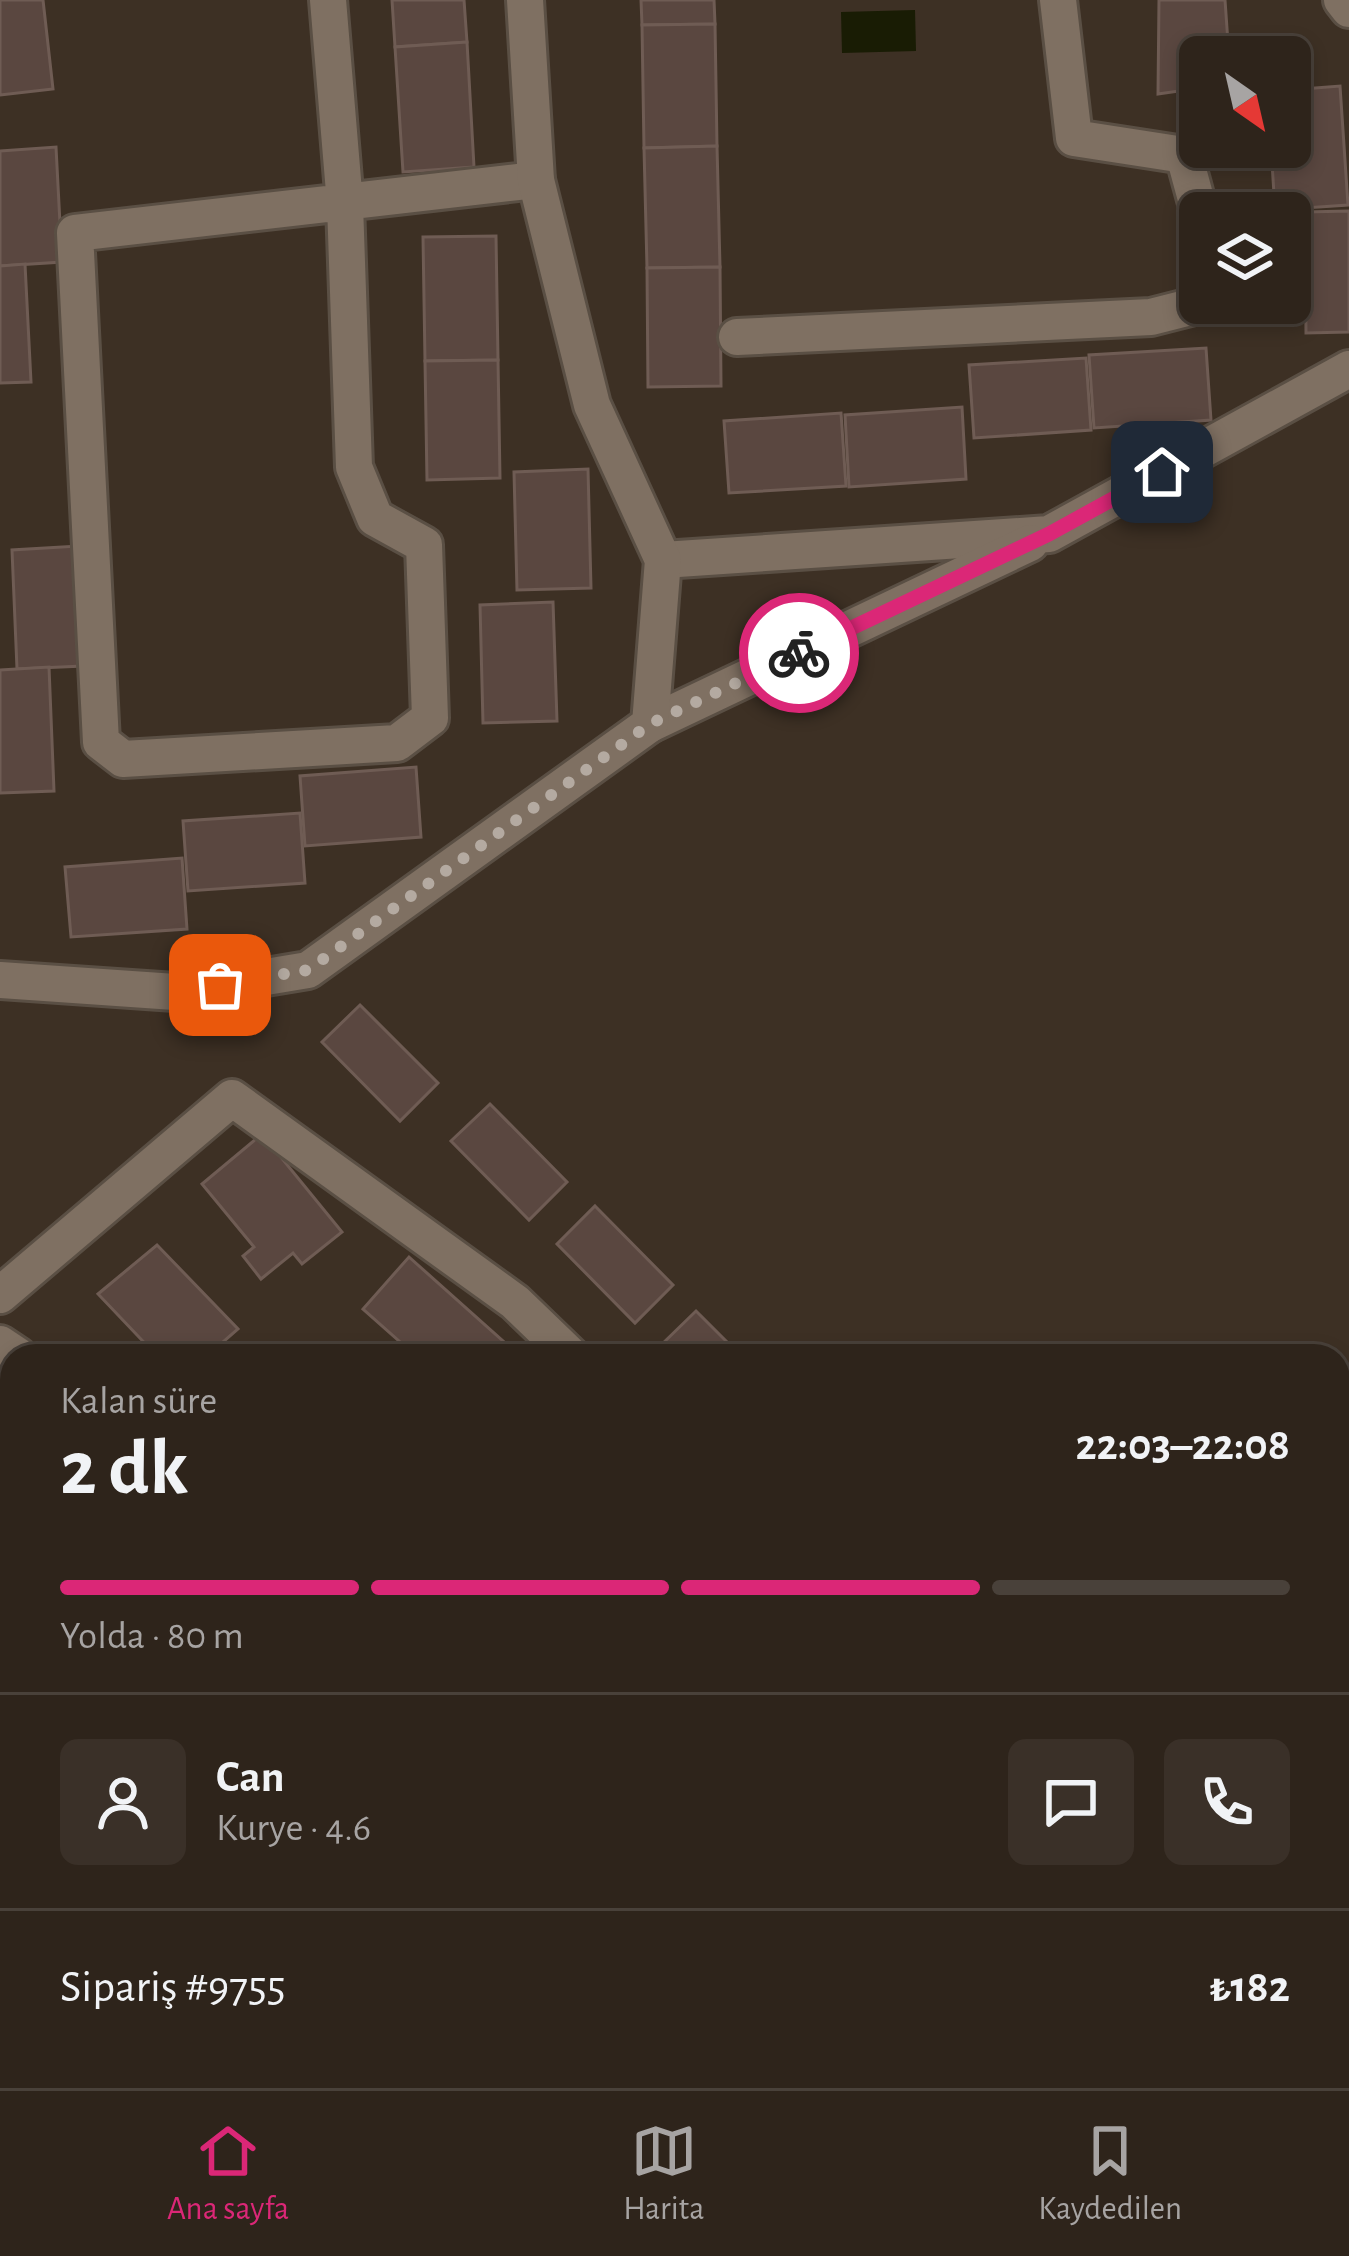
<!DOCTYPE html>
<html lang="tr">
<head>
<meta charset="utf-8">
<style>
	:root { --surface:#2e241b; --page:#3a3028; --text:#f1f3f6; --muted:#a7a4a3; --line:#49413a; --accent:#db2777 }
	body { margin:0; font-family:"Alegreya Sans",sans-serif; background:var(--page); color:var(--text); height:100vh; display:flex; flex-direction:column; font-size:45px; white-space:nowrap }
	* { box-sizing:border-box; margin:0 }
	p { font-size:39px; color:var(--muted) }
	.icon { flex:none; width:66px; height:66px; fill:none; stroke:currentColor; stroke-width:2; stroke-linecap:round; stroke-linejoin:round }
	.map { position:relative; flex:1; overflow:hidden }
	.side { position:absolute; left:0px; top:1344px; width:1350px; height:744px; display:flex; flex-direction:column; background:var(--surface); border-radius:36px 36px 0 0; box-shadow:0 6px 18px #0003,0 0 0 3px var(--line) }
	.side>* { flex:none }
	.needle { width:78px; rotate:146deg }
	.buttons { position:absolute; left:1179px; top:36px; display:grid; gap:24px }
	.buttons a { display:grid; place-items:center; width:132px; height:132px; border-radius:18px; background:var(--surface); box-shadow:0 6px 18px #0003,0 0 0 3px var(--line); font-size:60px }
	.pin { position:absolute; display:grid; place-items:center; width:102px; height:102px; color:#fff; margin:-51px; border-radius:24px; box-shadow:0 6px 18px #0006 }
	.courier { position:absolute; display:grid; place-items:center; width:120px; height:120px; margin:-60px; border:9px solid #db2777; border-radius:50%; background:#fff; color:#222; box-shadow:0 3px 15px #0007 }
	.headline em { font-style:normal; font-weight:700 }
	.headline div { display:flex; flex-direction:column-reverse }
	.headline { display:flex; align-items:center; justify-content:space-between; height:204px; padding:0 60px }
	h1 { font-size:78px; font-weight:700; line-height:90px }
	.bar { display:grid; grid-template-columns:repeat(4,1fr); gap:18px 12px; align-content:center; height:144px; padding:0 60px }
	.bar i { height:15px; border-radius:9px; background:var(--line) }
	.bar .current { background:var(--accent) }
	.bar p { grid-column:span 4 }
	.line { display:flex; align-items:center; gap:30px; padding:0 60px; border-top:3px solid var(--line) }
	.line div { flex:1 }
	.round { display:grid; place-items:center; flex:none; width:126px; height:126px; border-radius:18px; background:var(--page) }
	.tab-bar { display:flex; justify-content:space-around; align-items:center; height:168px; border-top:3px solid var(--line); background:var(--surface); font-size:33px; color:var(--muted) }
	.tab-bar a { display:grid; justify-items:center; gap:6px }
	.tab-bar .current { color:var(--accent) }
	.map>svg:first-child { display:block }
</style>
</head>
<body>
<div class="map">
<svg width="1349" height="2088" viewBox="0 0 1349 2088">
	<rect width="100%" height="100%" fill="#3d3024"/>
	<polygon fill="#191c04" points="915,10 916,51 842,53 841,12"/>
	<g fill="#5a4740" stroke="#6f5c54" stroke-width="3">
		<polygon points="0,0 43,0 53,89 0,95"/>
		<polygon points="392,0 464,0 467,42 395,47"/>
		<polygon points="641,0 714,0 715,24 642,25"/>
		<polygon points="1159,0 1225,0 1229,57 1200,57 1200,88 1158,94"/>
		<polygon points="715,24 717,146 644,148 642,25"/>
		<polygon points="467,42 474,167 403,172 395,47"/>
		<polygon points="1340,86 1348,205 1275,210 1271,147 1290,147 1290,90"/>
		<polygon points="717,146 720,267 647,268 644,148"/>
		<polygon points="56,147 62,262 0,266 0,151"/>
		<polygon points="1349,211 1349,332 1306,333 1305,212"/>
		<polygon points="496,236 498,360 425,361 423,237"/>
		<polygon points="25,264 31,382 0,383 0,266"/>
		<polygon points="720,267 721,386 648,387 647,268"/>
		<polygon points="1206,348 1211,420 1094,428 1089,355"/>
		<polygon points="1086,358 1091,430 974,438 969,365"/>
		<polygon points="498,360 500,478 427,480 425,361"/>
		<polygon points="962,407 966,479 849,487 845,415"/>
		<polygon points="841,413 846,486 729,493 724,421"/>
		<polygon points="588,469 591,588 517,590 514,472"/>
		<polygon points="78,546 83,666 17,669 12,550"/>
		<polygon points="553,602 557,721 483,723 480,605"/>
		<polygon points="49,667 54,791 0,793 0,670"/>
		<polygon points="416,767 421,837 305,846 300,776"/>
		<polygon points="300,813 305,883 188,891 183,821"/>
		<polygon points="182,858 187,929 71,937 65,867"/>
		<polygon points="360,1005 438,1083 400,1121 322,1042"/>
		<polygon points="490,1104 567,1182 529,1220 451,1141"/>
		<polygon points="262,1134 342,1232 302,1264 293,1253 261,1279 243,1256 254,1247 202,1184"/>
		<polygon points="595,1206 673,1285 635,1323 557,1244"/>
		<polygon points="157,1245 238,1329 207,1356 157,1356 98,1294"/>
		<polygon points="409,1257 504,1342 492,1356 416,1356 363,1309"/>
		<polygon points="696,1311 741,1356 664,1356 657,1349"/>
	</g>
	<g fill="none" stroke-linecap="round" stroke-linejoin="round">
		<defs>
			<g id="minor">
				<polyline points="328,0 345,204 354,467 375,518 424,545 430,718 397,743 123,759 101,742 75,233 536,180"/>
				<polyline points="1058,0 1074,138 1184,155 1200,214"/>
				<polyline points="1342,0 1349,9"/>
				<polyline points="737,337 1151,317 1206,303"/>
				<polyline points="663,560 1049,534 1349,369"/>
				<polyline points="650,724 1030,543"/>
				<polyline points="0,980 175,992 308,970 650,724 663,560 592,405 536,180 525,0"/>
				<polyline points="0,1295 232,1098 515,1302 571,1356"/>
				<polyline points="0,1344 18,1356"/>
				<polyline points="414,2076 415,2088"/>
			</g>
		</defs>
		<use href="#minor" stroke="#5a4f44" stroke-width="42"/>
		<use href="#minor" stroke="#7f7062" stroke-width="36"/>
	</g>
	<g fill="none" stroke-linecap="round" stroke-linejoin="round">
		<polyline stroke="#b4aaa1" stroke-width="12" stroke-dasharray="0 21.6" points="220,985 308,970 650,724 799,653"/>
		<polyline stroke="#db2777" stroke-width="15" points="799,653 1049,534 1162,472"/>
	</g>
</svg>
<div class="buttons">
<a><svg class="needle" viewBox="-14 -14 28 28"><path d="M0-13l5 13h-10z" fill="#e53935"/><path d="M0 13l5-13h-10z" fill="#a7a4a3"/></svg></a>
<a><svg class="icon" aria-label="layers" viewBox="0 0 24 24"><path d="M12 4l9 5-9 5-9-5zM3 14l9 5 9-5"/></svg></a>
</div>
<div class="pin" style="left:220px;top:985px;background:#ea580c"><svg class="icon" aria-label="bag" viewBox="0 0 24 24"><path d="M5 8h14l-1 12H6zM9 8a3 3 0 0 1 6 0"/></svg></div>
<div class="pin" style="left:1162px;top:472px;background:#1f2937"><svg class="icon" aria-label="home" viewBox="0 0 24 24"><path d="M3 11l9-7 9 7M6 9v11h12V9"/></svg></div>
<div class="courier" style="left:799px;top:653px"><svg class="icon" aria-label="bike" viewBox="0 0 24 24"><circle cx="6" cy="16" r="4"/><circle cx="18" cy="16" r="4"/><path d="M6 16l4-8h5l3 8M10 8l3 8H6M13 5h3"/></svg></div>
<section class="side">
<div class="headline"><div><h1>2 dk</h1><p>Kalan süre</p></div><em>22:03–22:08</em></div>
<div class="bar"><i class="current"></i><i class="current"></i><i class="current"></i><i></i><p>Yolda · 80 m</p></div>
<div class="line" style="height:216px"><a class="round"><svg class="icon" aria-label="person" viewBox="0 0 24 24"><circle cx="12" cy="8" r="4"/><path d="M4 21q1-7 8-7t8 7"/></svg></a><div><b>Can</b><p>Kurye · 4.6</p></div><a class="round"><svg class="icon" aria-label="chat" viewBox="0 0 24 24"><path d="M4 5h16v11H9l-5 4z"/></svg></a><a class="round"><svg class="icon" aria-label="phone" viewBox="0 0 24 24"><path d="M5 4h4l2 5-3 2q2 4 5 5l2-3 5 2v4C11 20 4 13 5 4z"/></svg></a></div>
<div class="line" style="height:156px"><div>Sipariş #9755</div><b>₺182</b></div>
</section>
</div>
<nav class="tab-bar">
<a class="current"><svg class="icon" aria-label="home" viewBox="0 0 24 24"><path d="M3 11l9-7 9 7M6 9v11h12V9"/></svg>Ana sayfa</a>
<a><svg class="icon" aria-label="map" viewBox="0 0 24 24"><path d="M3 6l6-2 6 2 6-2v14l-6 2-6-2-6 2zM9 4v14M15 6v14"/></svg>Harita</a>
<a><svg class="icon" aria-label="saved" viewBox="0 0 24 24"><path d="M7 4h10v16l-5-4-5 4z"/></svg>Kaydedilen</a>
</nav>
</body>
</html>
